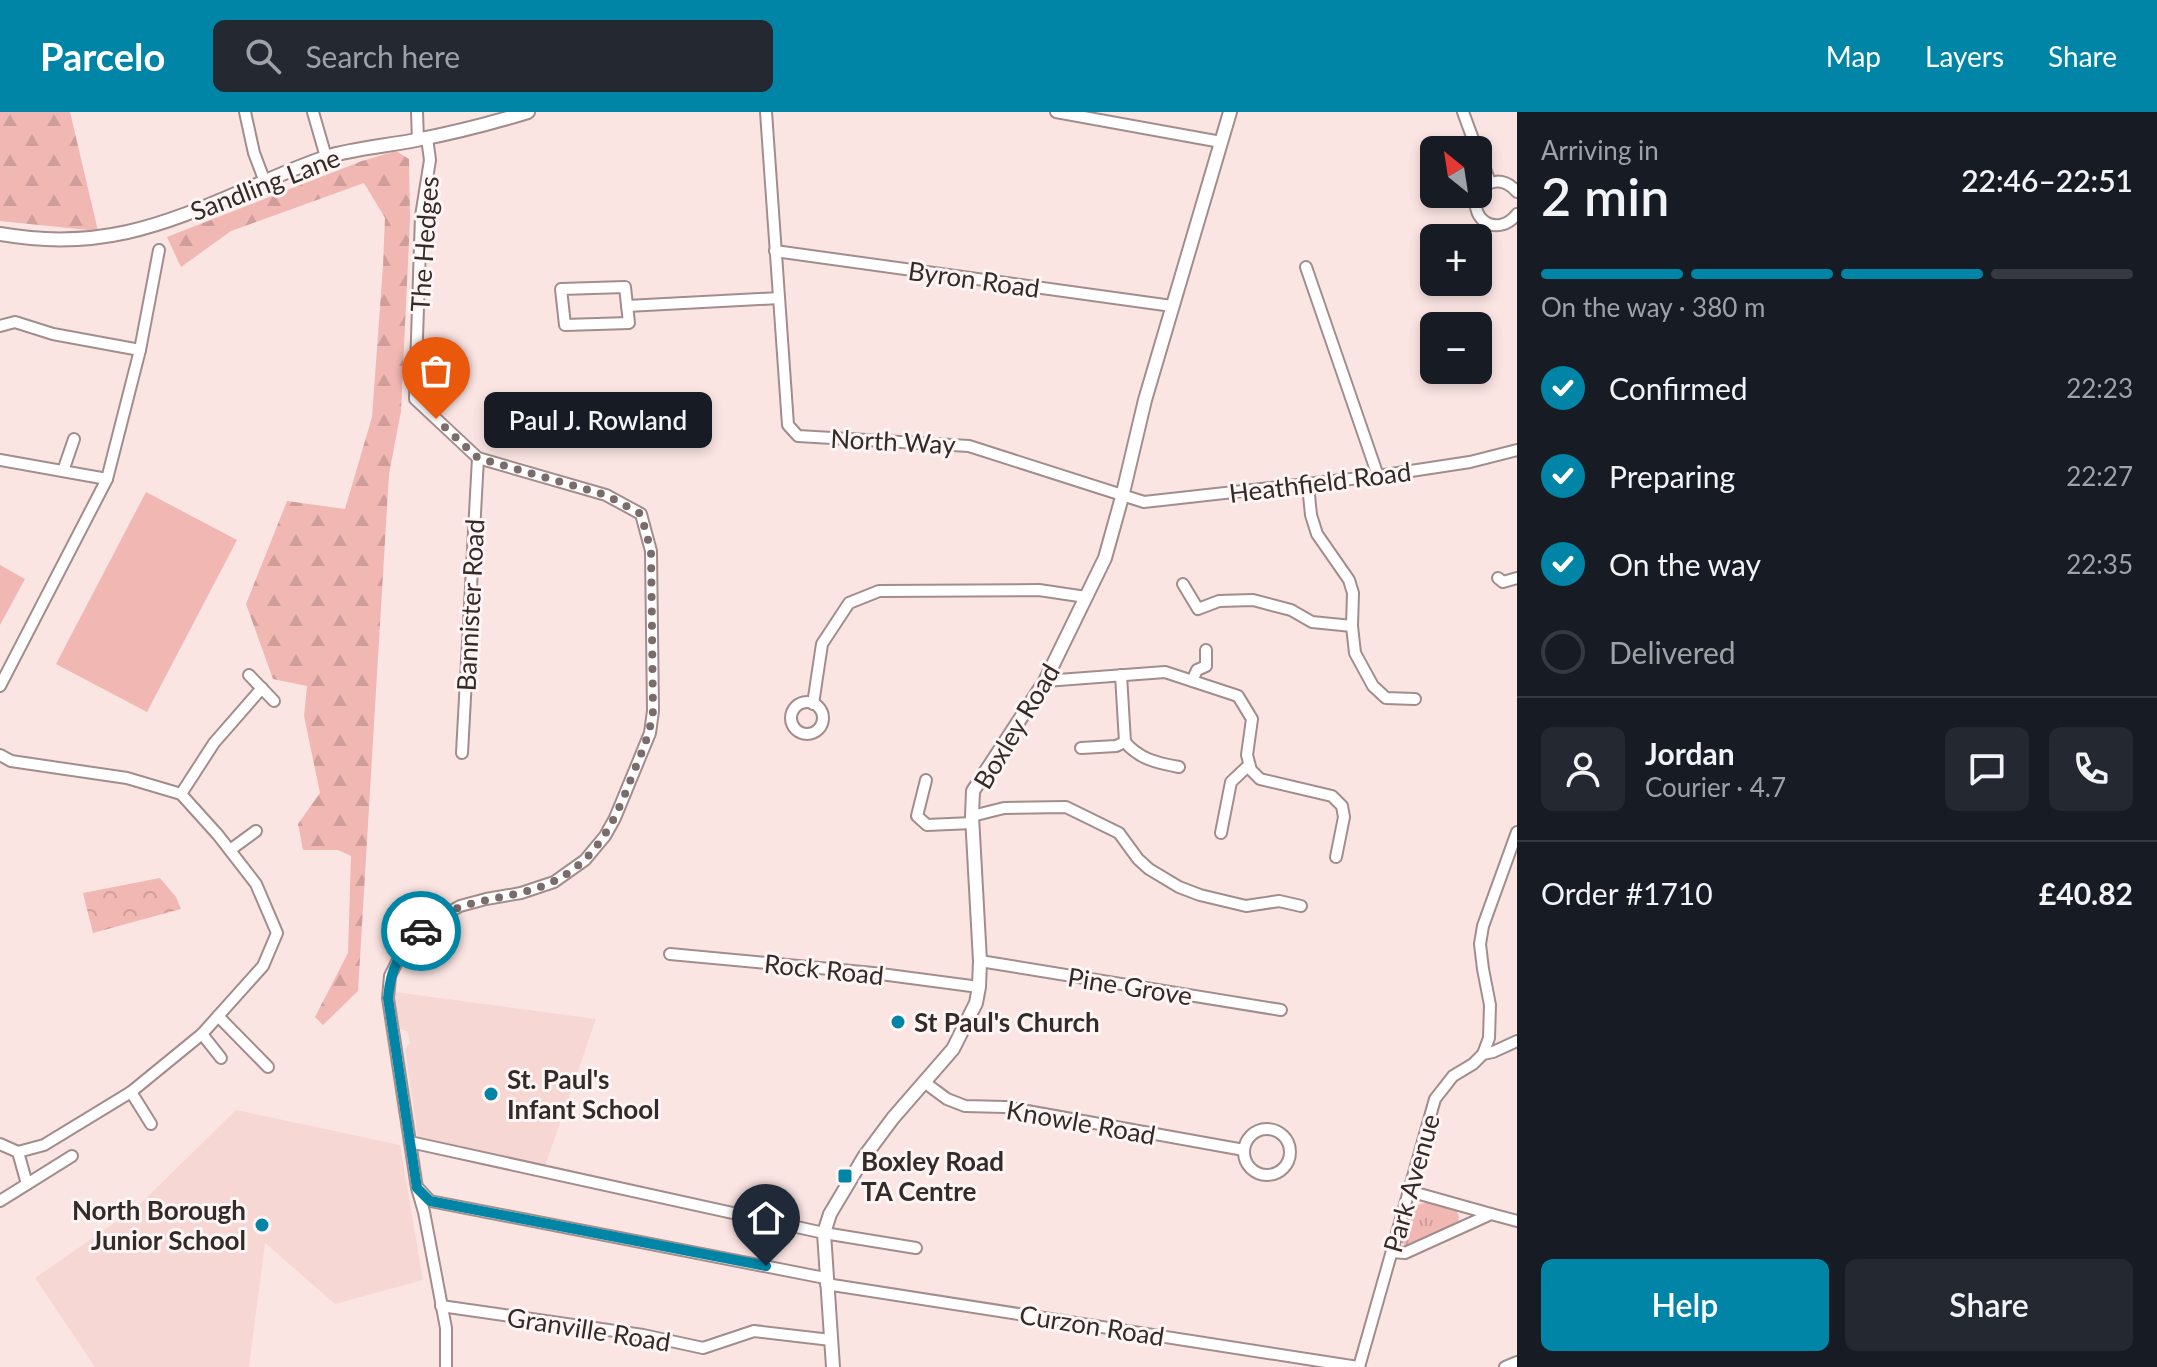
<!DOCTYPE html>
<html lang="en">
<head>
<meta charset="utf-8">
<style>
	:root { --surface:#171b24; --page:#242831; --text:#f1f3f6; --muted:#9ea1a6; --line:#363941; --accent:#0185a7 }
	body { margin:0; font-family:Lato,sans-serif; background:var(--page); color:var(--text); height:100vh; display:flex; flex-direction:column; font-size:30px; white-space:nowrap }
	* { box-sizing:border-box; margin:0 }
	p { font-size:26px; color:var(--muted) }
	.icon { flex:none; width:44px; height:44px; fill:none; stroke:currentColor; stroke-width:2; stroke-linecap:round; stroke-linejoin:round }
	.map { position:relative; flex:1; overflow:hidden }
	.panel { display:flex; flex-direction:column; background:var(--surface); width:640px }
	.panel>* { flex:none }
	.needle { width:52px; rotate:330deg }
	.fabs { position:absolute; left:1420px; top:24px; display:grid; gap:16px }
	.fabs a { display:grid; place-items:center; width:72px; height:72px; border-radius:12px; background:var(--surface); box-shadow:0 4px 12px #0003; font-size:40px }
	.pin { position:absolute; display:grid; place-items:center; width:68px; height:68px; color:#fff; margin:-82px -34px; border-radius:50% 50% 50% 0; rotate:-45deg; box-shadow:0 0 8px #0007 }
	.pin .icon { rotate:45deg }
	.courier { position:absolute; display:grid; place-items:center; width:80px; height:80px; margin:-40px; border:6px solid #0185a7; border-radius:50%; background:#fff; color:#222; box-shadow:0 2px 10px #0007 }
	.bubble { position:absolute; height:56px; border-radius:12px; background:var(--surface); box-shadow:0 4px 12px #0003; font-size:26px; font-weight:600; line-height:56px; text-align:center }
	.head em { font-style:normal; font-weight:600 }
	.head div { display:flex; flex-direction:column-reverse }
	.head { display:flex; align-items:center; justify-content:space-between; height:136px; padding:0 24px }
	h1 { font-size:52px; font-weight:600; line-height:60px }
	.bar { display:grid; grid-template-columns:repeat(4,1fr); gap:12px 8px; align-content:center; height:96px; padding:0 24px }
	.bar i { height:10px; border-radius:6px; background:var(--line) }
	.bar .selected { background:var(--accent) }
	.bar p { grid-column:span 4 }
	.line { display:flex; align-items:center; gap:20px; padding:0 24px; border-top:2px solid var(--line) }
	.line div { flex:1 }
	.round { display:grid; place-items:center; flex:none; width:84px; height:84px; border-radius:12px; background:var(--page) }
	ol { padding:0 24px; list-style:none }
	li { display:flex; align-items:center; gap:24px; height:88px }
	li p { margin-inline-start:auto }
	li .icon { padding:8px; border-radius:50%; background:var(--accent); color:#fff; stroke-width:4 }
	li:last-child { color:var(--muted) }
	li i { width:44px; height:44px; border:4px solid var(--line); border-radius:50% }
	.primary-button { display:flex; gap:16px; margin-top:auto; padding:16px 24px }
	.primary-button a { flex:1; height:92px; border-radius:12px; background:var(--accent); color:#fff; font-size:32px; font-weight:600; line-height:92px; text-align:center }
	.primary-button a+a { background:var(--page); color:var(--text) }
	header { display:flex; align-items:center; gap:48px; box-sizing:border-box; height:112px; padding:0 40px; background:var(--accent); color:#fff }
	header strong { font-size:38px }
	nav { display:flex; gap:44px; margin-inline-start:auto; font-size:28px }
	.search { width:560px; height:72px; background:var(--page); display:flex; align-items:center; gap:20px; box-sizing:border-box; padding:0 28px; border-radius:12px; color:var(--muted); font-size:30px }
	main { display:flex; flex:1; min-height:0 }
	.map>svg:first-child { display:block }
</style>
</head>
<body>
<header>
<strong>Parcelo</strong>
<div class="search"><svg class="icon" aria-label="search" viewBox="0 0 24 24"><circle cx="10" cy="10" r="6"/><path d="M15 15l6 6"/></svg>Search here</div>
<nav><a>Map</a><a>Layers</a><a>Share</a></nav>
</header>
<main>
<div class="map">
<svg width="1517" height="1255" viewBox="0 0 1517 1255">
	<defs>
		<pattern id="grass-tufts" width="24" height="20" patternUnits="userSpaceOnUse" patternTransform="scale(2)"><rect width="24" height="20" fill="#f1b7b3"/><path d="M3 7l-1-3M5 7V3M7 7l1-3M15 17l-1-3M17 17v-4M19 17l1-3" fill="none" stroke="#cf9e9a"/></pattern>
		<pattern id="forest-firs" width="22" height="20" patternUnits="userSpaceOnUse" patternTransform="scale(2)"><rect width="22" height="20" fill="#f1b7b3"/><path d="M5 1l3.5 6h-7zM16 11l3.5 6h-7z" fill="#cf9e9a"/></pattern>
		<pattern id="park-crowns" width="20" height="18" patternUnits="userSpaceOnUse" patternTransform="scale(2)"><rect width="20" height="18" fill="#f1b7b3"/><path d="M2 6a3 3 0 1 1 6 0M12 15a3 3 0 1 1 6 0" fill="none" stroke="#cf9e9a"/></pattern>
	</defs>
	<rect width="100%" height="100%" fill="#fbe5e3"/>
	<g fill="#f6d7d4">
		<polygon points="395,880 596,907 545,1054 418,1027 405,937 410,931 408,920 400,917"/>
		<polygon points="236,998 400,1033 423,1168 335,1192 265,1131 249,1255 95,1255 35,1166 136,1096"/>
	</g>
	<path fill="url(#grass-tufts)" d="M1428,1090C1443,1093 1466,1094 1457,1114L1408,1135L1402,1131L1399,1125C1406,1105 1405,1095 1428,1090Z"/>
	<g fill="url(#forest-firs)">
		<polygon points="0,0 70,0 98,119 0,109"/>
		<polygon points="396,39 409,47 410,108 401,299 389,362 358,879 323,913 315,905 348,841 351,744 338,738 303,738 298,712 320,681 304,604 307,574 273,567 246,492 287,389 345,397 372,305 383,154 385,106 364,71 231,119 181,155 167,125 362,49"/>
	</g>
	<polygon fill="url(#park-crowns)" points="160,766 176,785 181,797 93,821 83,781"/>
	<g fill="#f1b7b3">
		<polygon points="146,380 237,428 147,600 56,552"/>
		<polygon points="0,453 25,467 0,513"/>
	</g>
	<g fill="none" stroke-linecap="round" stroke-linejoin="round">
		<defs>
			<g id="minor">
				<polyline points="245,0 254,41 265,70"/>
				<polyline points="313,0 326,45"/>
				<polyline points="417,0 418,28"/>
				<polyline points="766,0 788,313 798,324 969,334 1144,390 1378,364 1470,350 1517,338"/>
				<polyline points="1056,0 1221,30"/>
				<polyline points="1463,0 1477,38"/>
				<polyline points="427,26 430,48 421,104 415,287 478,346 606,383 641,402 651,439 653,599 650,621 615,706 605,724 585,748 554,770 521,781 486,787 460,794 427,813 410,831 399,846 390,864 388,886 417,1076 424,1100 446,1216 446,1255"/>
				<polyline points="1478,39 1490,70"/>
				<path d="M1478,81C1489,66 1505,66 1517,80"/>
				<path d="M1477,82C1469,110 1499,125 1517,102"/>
				<polyline points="775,139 1172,194"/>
				<polyline points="1306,155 1378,364"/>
				<polygon points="625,175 629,211 565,213 561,177"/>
				<polyline points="627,194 779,186"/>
				<polyline points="0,214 15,210 53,222 140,238"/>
				<polyline points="0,348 107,367"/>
				<polyline points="63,359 74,327"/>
				<polyline points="1498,466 1503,470 1517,466"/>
				<polyline points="1183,472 1198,497 1219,489 1253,488 1291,498 1312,510 1352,514 1353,481 1349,468 1317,422 1311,403 1308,373"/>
				<polyline points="1352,514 1355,541 1373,574 1386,586 1415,587"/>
				<polyline points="249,563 274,589"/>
				<polyline points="1045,569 1165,560 1238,584 1252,607 1247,643 1251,658 1260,667 1332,684 1342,694 1344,705 1336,745"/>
				<polyline points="1192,569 1197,558 1206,554 1206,538"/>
				<polyline points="0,574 107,367 140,238 159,138"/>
				<circle cx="807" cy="606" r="16"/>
				<polyline points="813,592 822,532 849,491 879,479 1039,478 1086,485"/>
				<path d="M1125,630C1139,647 1157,651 1179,655"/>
				<polyline points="1081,636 1116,634 1125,630 1121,563"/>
				<polyline points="462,641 478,346"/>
				<polyline points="0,643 11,649 127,666 181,682 218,723 256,772 277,821 263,854 202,922 131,980 44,1033 18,1040 0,1032"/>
				<polyline points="926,668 917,704 927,713 972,711"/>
				<polyline points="181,682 214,631 262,576"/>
				<polyline points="972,704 1004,696 1066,695 1119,721 1138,747 1149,757 1179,775 1200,783 1246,794 1279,789 1301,794"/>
				<polyline points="1221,721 1231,670 1249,653"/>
				<polyline points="230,738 256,719"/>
				<polyline points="670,842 873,861 979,875"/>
				<polyline points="980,849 1281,898"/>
				<polyline points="218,904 268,955"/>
				<polyline points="202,922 221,946"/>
				<polyline points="1483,942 1489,926 1490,893 1483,857 1480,832 1483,814 1517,720"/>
				<polyline points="924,970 947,987 965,994 1005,995 1244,1038"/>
				<polyline points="131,980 151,1012"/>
				<circle cx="1267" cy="1040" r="23"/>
				<polyline points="410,1030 824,1121 916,1136"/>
				<polyline points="18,1040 27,1072"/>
				<polyline points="419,1077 430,1089 825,1166"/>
				<polyline points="1409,1079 1491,1102"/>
				<polyline points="0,1089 72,1044"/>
				<polyline points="1392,1140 1405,1141 1491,1102 1517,1109"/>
				<polyline points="826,1172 1358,1255"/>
				<polyline points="441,1194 643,1223 703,1236 754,1219 831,1228"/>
				<polyline points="1359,1255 1435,987 1453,964 1473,952 1483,942 1493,940 1517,929"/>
				<polyline points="1505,1255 1517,1250"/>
			</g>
			<g id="tertiary">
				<path d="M0,122C97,139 159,115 247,77C273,66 299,54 326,45C355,36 386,34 416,28C453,21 492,11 528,0"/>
				<polyline points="833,1255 824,1121 830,1102 864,1045 893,1006 953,937 976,891 979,875 980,849 972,704 973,679 1045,569 1105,446 1122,385 1145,288 1230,0"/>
			</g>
		</defs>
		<use href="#minor" stroke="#a28d8c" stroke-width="14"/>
		<use href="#tertiary" stroke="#a28d8c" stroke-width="16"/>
		<use href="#minor" stroke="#fff" stroke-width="10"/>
		<use href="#tertiary" stroke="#fff" stroke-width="12"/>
	</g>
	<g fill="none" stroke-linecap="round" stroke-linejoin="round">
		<path stroke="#796c6b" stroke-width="8" stroke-dasharray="0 14.4" d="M421,819C449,790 487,790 523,780C587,765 611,721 632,664C641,642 650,623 653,599L651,439L641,402L606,383L478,346L436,307"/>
		<path stroke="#0185a7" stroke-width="10" d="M421,819C399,842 391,854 388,886L417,1076L430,1089L766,1154"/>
	</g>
	<g fill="#0185a7" stroke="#fff5f5" stroke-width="3">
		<circle cx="898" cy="910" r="8"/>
		<circle cx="491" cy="982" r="8"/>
		<rect x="837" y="1056" width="16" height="16" rx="4"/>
		<circle cx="262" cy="1113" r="8"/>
	</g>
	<g text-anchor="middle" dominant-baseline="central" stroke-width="6" stroke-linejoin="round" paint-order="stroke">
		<g font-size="26" fill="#332b2a" stroke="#fff5f5">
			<text transform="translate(265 72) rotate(-21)">Sandling Lane</text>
			<text transform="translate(424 132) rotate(-86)">The Hedges</text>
			<text transform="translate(974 167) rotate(8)">Byron Road</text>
			<text transform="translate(893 329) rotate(3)">North Way</text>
			<text transform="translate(1320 370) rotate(-7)">Heathfield Road</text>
			<text transform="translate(470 493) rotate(-87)">Bannister Road</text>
			<text transform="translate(1016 614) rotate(-59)">Boxley Road</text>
			<text transform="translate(824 857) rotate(6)">Rock Road</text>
			<text transform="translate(1130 874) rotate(9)">Pine Grove</text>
			<text transform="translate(1081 1010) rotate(10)">Knowle Road</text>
			<text transform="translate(1411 1071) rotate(-74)">Park Avenue</text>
			<text transform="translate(1092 1213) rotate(9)">Curzon Road</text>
			<text transform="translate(589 1217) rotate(9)">Granville Road</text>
		</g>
		<g font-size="26" font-weight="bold" fill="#332b2a" stroke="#fff5f5" text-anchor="start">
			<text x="914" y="910">St Paul's Church</text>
			<text x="507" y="967">St. Paul's<tspan x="507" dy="30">Infant School</tspan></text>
			<text x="861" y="1049">Boxley Road<tspan x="861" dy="30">TA Centre</tspan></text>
			<text x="246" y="1098" text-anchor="end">North Borough<tspan x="246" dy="30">Junior School</tspan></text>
		</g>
	</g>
</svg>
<div class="fabs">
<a><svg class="needle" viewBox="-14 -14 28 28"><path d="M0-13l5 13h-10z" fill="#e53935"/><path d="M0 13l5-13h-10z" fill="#9ea1a6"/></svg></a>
<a>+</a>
<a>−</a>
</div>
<div class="pin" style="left:436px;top:307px;background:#ea580c"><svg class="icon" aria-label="bag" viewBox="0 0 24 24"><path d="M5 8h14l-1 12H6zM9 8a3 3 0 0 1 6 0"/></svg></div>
<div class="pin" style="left:766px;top:1154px;background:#1f2937"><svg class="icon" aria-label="home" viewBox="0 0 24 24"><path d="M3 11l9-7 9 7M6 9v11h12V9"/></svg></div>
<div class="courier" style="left:421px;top:819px"><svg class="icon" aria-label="car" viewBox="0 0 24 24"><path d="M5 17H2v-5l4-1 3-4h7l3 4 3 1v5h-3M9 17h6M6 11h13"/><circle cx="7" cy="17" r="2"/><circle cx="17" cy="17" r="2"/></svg></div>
<div class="bubble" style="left:484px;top:280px;width:228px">Paul J. Rowland</div>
</div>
<section class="panel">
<div class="head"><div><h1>2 min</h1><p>Arriving in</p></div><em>22:46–22:51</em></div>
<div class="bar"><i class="selected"></i><i class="selected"></i><i class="selected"></i><i></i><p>On the way · 380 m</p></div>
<ol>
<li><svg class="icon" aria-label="check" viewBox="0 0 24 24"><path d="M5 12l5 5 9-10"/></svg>Confirmed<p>22:23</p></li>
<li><svg class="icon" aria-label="check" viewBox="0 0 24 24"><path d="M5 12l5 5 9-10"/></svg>Preparing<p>22:27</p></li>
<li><svg class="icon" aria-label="check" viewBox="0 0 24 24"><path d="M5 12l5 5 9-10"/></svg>On the way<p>22:35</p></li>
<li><i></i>Delivered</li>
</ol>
<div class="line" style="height:144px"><a class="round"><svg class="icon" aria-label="person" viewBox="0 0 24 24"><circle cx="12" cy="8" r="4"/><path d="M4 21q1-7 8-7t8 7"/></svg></a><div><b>Jordan</b><p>Courier · 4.7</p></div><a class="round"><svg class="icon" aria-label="chat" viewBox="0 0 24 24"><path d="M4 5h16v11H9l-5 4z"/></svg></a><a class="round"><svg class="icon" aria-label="phone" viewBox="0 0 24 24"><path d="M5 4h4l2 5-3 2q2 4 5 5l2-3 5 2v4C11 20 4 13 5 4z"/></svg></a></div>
<div class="line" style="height:104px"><div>Order #1710</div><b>£40.82</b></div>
<div class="primary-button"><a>Help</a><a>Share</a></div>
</section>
</main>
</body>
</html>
